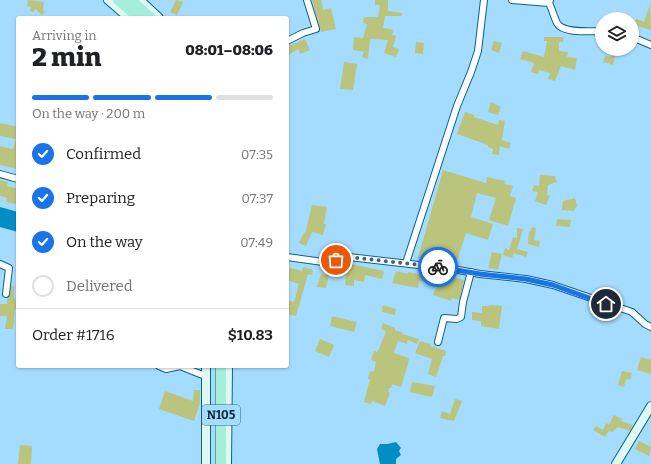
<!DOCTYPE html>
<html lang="en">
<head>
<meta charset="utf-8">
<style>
	:root { --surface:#fff; --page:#f6f6f6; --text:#202124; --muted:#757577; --line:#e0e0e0; --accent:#1a73e8 }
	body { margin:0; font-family:Bitter,serif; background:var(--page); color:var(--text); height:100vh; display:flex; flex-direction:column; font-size:15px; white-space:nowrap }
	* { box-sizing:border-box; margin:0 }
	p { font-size:13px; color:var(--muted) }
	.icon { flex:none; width:22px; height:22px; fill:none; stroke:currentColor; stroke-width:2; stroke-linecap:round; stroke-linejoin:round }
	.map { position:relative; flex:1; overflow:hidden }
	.side { position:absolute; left:16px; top:16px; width:273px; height:352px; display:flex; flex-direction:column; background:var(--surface); border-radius:4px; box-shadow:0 1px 3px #0004 }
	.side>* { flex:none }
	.fabs { position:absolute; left:595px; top:12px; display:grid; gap:8px }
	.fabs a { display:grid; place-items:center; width:44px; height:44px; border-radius:50%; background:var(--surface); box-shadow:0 1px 3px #0004; font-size:20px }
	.pin { position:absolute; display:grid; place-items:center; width:34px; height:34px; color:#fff; margin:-17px; border:2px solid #fff; border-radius:50%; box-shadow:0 1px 4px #0007 }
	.courier { position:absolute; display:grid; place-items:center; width:40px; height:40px; margin:-20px; border:3px solid #1a73e8; border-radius:50%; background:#fff; color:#222; box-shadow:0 1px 5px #0007 }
	.head em { font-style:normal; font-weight:800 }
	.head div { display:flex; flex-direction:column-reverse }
	.head { display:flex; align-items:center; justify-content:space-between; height:68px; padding:0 16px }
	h1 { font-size:26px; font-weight:800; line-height:30px }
	.bar { display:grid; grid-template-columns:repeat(4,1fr); gap:6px 4px; align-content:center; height:48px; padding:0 16px }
	.bar i { height:5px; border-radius:3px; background:var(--line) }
	.bar .selected { background:var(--accent) }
	.bar p { grid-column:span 4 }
	.line { display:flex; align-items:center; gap:10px; padding:0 16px; border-top:1px solid var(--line) }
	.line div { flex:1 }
	ol { padding:0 16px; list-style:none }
	li { display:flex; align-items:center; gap:12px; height:44px }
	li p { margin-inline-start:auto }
	li .icon { padding:4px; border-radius:50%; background:var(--accent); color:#fff; stroke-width:4 }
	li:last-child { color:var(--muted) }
	li i { width:22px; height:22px; border:2px solid var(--line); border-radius:50% }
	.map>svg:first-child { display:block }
</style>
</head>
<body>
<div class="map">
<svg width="651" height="464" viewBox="0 0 651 464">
	<rect width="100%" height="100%" fill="#a3dcff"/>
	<g fill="#018dc4">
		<polygon points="0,207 18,212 18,232 0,227"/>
		<polygon points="396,442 401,448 399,451 401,455 396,459 396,464 380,464 377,449 380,444 387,444"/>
	</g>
	<g fill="#bac47c">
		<polygon points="28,0 44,2 43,10 45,12 42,15 35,9 34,12 30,11 31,7 27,6"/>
		<polygon points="176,0 183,2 177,15 170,12"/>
		<polygon points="312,0 321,0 323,10 331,8 336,29 321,32"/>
		<polygon points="375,0 388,0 388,11 402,13 402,16 385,16 383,28 394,30 392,35 396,36 393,47 399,49 396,57 384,53 388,40 370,39 368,59 362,57 364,52 353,50 354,37 363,38 367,24 363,23 364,17 378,17 380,5 375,5"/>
		<polygon points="650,4 651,30 634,25 636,19 644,22"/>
		<polygon points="544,37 564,37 563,42 559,42 559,51 568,52 567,57 577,58 575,70 561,66 555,81 548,79 550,73 539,70 538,74 531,72 534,63 520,59 523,51 544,57 547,41 544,41"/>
		<polygon points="305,39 310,50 300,54 298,49 287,56 287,47"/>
		<polygon points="494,41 502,43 499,53 491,50"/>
		<polygon points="416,42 424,43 423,54 415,53"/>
		<polygon points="612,49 617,49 613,65 609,64 610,63 603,63 605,56 611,57"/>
		<polygon points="344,62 357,64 353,90 340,89"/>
		<polygon points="491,102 501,107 498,115 488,112"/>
		<polygon points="465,112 474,115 474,117 498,125 499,120 505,121 502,140 511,143 509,149 500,146 499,155 492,154 493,149 488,147 488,145 457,134"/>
		<polygon points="0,123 18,127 18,169 0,165 0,146 13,149 16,139 0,136"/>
		<polygon points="443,170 486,183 487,177 505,181 504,184 513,186 510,196 516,198 508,226 489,220 496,198 477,193 471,217 493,224 488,240 466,233 457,261 452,259 451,264 430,262 418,258"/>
		<polygon points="540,175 555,176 557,182 548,185 547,195 550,196 546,205 535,201 538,192 532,191 534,185 539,186"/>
		<polygon points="0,180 8,182 7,186 18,189 18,204 6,202 7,198 0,196"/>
		<polygon points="575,198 577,206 574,211 562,210 563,201"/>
		<polygon points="312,205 327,207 324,224 326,224 323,235 312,232 306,246 299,243 304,233 305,234"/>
		<polygon points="557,219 571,220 570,227 556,226"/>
		<polygon points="532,227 536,228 534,240 540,241 539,247 528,244 529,231 531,231"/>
		<polygon points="517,228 523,229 517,249 528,252 526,257 514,253 512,258 503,255 505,248 509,250 513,237 517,238"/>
		<polygon points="492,252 502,254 498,270 488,268"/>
		<polygon points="346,263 384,271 382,279 365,275 364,282 354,280 354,286 345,285 346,275 334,273 335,266 345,268"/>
		<polygon points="287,267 302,271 304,267 313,270 312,275 308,274 296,316 287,314 287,300 294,302 299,284 287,280"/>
		<polygon points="396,271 408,274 408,272 441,279 441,276 461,279 464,281 459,300 452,298 451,301 433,295 438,284 419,281 418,288 392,283"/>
		<polygon points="321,274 329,275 326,288 317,287"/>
		<polygon points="11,286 14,286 14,299 18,299 18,309 15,309 13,329 5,329 7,316 0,316 0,304 7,304 7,299 9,299 10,295"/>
		<polygon points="383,305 396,309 395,315 382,312"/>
		<polygon points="489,305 502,306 499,329 481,326 481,321 472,320 472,312 482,313 482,306 489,306"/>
		<polygon points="332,316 357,322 354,332 330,326"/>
		<polygon points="383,323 395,328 395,330 403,333 402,334 419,339 417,344 408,340 407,344 398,341 394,353 409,358 408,364 401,387 392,384 391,388 389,388 388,392 390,393 385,406 372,401 371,404 364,402 370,379 368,379 370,371 374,372 376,362 371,360 374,351 377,352 380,347 386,331 381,329"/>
		<polygon points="320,339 334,345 329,357 315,351"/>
		<polygon points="420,341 431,344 430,346 446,351 445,356 443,356 436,377 428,374 432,359 415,353"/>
		<polygon points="641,357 651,360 651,374 637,370"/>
		<polygon points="622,371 632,373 630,380 626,379 624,387 618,385"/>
		<polygon points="412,382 435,386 432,397 410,392"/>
		<polygon points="194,390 200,390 200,403 194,421 159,409 165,391 193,401"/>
		<polygon points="455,399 462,401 454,421 440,418 442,411 450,414"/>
		<polygon points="614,415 622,419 621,421 633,425 630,431 618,427 612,432 609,431 605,437 593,430 596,426 603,430 606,423 609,425"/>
		<polygon points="639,441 651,447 649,456 635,449"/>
		<polygon points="20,445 32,446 31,464 18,464"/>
	</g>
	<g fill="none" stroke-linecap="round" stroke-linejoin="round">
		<defs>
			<g id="minor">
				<polyline points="512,0 549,3 550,0"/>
				<path d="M549,3C552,9 554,17 557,23C563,34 591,31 602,31"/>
				<polyline points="632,37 651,45"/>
				<polyline points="287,41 303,33 316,29 307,0"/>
				<polyline points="0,174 18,179"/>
				<polyline points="287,257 323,262 349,257 453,269 480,274 526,279 553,285 632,312 645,324 651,327"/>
				<polyline points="406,263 457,106 471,72 478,51 484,0"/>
				<polyline points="0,264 9,268 6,294"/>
				<polyline points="438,342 444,318 457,319 461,317 463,302 471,272"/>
				<polyline points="159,366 166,369 180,366 205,376"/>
			</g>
			<g id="secondary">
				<polyline points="108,0 129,18"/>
				<polyline points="140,0 159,18"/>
				<polyline points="206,366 206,464"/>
				<polyline points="227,464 228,366"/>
				<polyline points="616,464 651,406"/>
			</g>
			<g id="trunk">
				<polyline points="118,0 139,18"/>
				<polyline points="131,0 151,18"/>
				<polyline points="221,464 221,366"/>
			</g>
		</defs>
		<use href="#minor" stroke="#0c6288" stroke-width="8"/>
		<use href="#secondary" stroke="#0c6288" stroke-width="10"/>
		<use href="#trunk" stroke="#5ea69b" stroke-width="12"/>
		<use href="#minor" stroke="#fff" stroke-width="6"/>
		<use href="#secondary" stroke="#ddf9f1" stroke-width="8"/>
		<use href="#trunk" stroke="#a4eeda" stroke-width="10"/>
	</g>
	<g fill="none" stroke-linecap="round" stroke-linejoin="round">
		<polyline stroke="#3e667d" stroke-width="4" stroke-dasharray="0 7.2" points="336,260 349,257 438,267"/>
		<polyline stroke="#1a73e8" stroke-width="5" points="438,267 480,274 526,279 553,285 606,304"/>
	</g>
	<g text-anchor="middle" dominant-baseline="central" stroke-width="4" stroke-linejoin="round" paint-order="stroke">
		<rect fill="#a3dcff" stroke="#365d73" stroke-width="1" x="202" y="405" width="38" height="20" rx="3"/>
		<g font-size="12" font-weight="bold" fill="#072737">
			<text x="221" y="415">N105</text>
		</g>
	</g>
</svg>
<div class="fabs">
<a><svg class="icon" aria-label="layers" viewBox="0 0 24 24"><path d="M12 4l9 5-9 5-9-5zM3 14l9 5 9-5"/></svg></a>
</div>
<div class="pin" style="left:336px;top:260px;background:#ea580c"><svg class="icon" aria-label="bag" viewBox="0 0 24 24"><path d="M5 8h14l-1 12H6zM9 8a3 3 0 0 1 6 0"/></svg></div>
<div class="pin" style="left:606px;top:304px;background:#1f2937"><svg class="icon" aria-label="home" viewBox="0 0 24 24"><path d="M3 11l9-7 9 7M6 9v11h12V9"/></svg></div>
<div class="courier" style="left:438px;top:267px"><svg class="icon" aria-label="bike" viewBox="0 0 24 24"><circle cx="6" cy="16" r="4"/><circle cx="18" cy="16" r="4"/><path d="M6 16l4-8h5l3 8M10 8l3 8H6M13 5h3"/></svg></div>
<section class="side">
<div class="head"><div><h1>2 min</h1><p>Arriving in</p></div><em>08:01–08:06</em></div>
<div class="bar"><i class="selected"></i><i class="selected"></i><i class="selected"></i><i></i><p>On the way · 200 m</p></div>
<ol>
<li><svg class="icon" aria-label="check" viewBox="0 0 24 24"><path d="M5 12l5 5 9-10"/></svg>Confirmed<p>07:35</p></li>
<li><svg class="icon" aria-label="check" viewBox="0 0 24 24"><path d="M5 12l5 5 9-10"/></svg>Preparing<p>07:37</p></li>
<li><svg class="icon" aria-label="check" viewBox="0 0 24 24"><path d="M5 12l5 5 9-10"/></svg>On the way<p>07:49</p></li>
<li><i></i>Delivered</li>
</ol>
<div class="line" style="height:52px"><div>Order #1716</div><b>$10.83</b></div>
</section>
</div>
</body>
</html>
